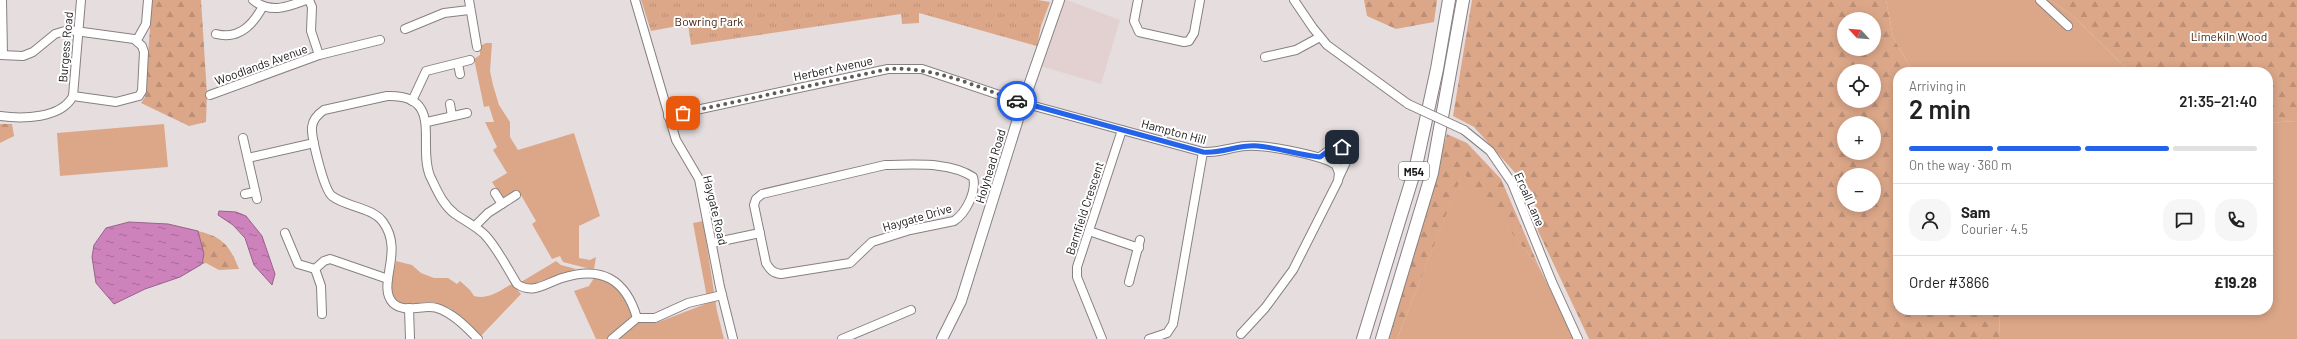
<!DOCTYPE html>
<html lang="en">
<head>
<meta charset="utf-8">
<style>
	:root { --surface:#fff; --page:#f6f6f6; --text:#222; --muted:#767676; --line:#e0e0e0; --accent:#2563eb }
	body { margin:0; font-family:Barlow,sans-serif; background:var(--page); color:var(--text); height:100vh; display:flex; flex-direction:column; font-size:15px; white-space:nowrap }
	* { box-sizing:border-box; margin:0 }
	p { font-size:13px; color:var(--muted) }
	.icon { flex:none; width:22px; height:22px; fill:none; stroke:currentColor; stroke-width:2; stroke-linecap:round; stroke-linejoin:round }
	.map { position:relative; flex:1; overflow:hidden }
	.side { position:absolute; left:1893px; top:67px; width:380px; height:248px; display:flex; flex-direction:column; background:var(--surface); border-radius:16px; box-shadow:0 2px 10px #0003 }
	.side>* { flex:none }
	.needle { width:26px; rotate:296deg }
	.tools { position:absolute; left:1837px; top:12px; display:grid; gap:8px }
	.tools a { display:grid; place-items:center; width:44px; height:44px; border-radius:50%; background:var(--surface); box-shadow:0 2px 10px #0003; font-size:20px }
	.pin { position:absolute; display:grid; place-items:center; width:34px; height:34px; color:#fff; margin:-17px; border-radius:8px; box-shadow:0 2px 6px #0006 }
	.courier { position:absolute; display:grid; place-items:center; width:40px; height:40px; margin:-20px; border:3px solid #2563eb; border-radius:50%; background:#fff; color:#222; box-shadow:0 1px 5px #0007 }
	.head em { font-style:normal; font-weight:600 }
	.head div { display:flex; flex-direction:column-reverse }
	.head { display:flex; align-items:center; justify-content:space-between; height:68px; padding:0 16px }
	h1 { font-size:26px; font-weight:600; line-height:30px }
	.bar { display:grid; grid-template-columns:repeat(4,1fr); gap:6px 4px; align-content:center; height:48px; padding:0 16px }
	.bar i { height:5px; border-radius:3px; background:var(--line) }
	.bar .active { background:var(--accent) }
	.bar p { grid-column:span 4 }
	.line { display:flex; align-items:center; gap:10px; padding:0 16px; border-top:1px solid var(--line) }
	.line div { flex:1 }
	.round { display:grid; place-items:center; flex:none; width:42px; height:42px; border-radius:16px; background:var(--page) }
	.map>svg:first-child { display:block }
</style>
</head>
<body>
<div class="map">
<svg width="2297" height="339" viewBox="0 0 2297 339">
	<defs>
		<pattern id="forest-firs" width="22" height="20" patternUnits="userSpaceOnUse"><rect width="22" height="20" fill="#dca789"/><path d="M5 1l3.5 6h-7zM16 11l3.5 6h-7z" fill="#bc8f76"/></pattern>
		<pattern id="park-tufts" width="24" height="20" patternUnits="userSpaceOnUse"><rect width="24" height="20" fill="#dca789"/><path d="M3 7l-1-3M5 7V3M7 7l1-3M15 17l-1-3M17 17v-4M19 17l1-3" fill="none" stroke="#bc8f76"/></pattern>
		<pattern id="water-ripples" width="26" height="14" patternUnits="userSpaceOnUse"><rect width="26" height="14" fill="#ce82bb"/><path d="M2 4q2-2 4 0t4 0M15 11q2-2 4 0t4 0" fill="none" stroke="#a66997"/></pattern>
	</defs>
	<rect width="100%" height="100%" fill="#e6dede"/>
	<polygon fill="#e3d1d2" points="1062,0 1067,0 1120,20 1101,84 1040,66"/>
	<g fill="#dca789">
		<polygon points="1886,0 2050,0 2073,16 2130,72 1913,72 1893,37"/>
		<polygon points="486,43 492,43 490,71 493,85 499,105 510,122 510,137 518,150 574,133 600,216 579,226 579,258 590,260 596,257 594,270 563,262 560,256 552,259 532,224 536,221 518,190 506,197 502,198 492,182 507,173 493,150 497,147 485,122 494,122 489,106 484,107 474,59 480,55 480,46"/>
		<polygon points="2297,121 2297,339 2000,339 1999,310 2268,310 2268,123"/>
		<polygon points="164,124 168,167 60,176 57,133"/>
		<polygon points="1463,171 1539,267 1575,339 1397,339"/>
		<path d="M703,221L717,311L724,339H596L574,291L589,286L594,278C623,285 624,297 639,321L656,323L708,303L693,223Z"/>
		<path d="M396,261L412,265L421,273L434,278H448L457,284L460,281L470,290L474,296C489,300 499,291 512,284L521,294L481,336L450,308L433,302L404,304L394,299L390,290Z"/>
		<polygon points="556,261 561,265 576,269 530,285 521,282"/>
	</g>
	<g fill="url(#forest-firs)" fill-rule="evenodd">
		<polygon points="152,0 201,0 207,94 206,122 189,126 141,103 145,97"/>
		<polygon points="1364,0 1437,0 1434,22 1396,29 1367,16"/>
		<path d="M1472,0H1886L1893,37L1913,72H1898V310H1999L2000,339H1589L1538,231L1534,194L1474,127L1453,116ZM1844,19H1874V49H1844ZM1844,71H1874V101H1844ZM1844,123H1874V153H1844ZM1844,175H1874V205H1844Z"/>
		<polygon points="2050,0 2297,0 2297,121 2268,123 2268,72 2130,72 2073,16"/>
		<polygon points="0,124 12,124 14,136 0,143"/>
		<polygon points="1447,134 1467,143 1501,179 1539,267 1463,172 1397,339 1389,339"/>
		<path d="M198,231C223,237 230,246 239,269L219,270L206,263L202,264L204,254Z"/>
	</g>
	<polygon fill="url(#park-tufts)" points="641,0 1038,0 1050,2 1041,26 1037,46 919,13 919,23 902,24 901,14 691,45 688,24 651,31"/>
	<g fill="url(#water-ripples)" stroke="#98628a">
		<polygon points="219,211 236,212 246,216 262,236 275,274 272,285 254,265 245,238 233,225 218,215"/>
		<polygon points="129,222 168,224 198,231 204,254 202,264 180,277 145,289 114,304 96,283 92,257 94,245 106,228"/>
	</g>
	<g fill="none" stroke-linecap="round" stroke-linejoin="round">
		<defs>
			<g id="minor">
				<polyline points="2,0 3,55"/>
				<path d="M253,0C270,14 287,7 306,0"/>
				<polyline points="309,0 312,7 311,31 319,55"/>
				<polyline points="469,0 477,47"/>
				<polyline points="635,0 676,140 699,179 720,287 733,339"/>
				<polyline points="1138,0 1134,21 1139,32 1184,42 1189,41 1194,33 1200,0"/>
				<polyline points="1294,0 1313,28 1327,45 1408,104"/>
				<polyline points="2040,0 2068,26"/>
				<polyline points="405,29 444,13 469,10"/>
				<path d="M216,34C239,40 253,25 263,6"/>
				<polyline points="137,40 146,24 148,0"/>
				<polyline points="0,55 23,56 33,52 55,34 68,30 134,39 142,46 144,52 142,91 139,96 116,102 73,96"/>
				<polyline points="1265,57 1296,50 1320,37"/>
				<polyline points="458,64 460,74"/>
				<polyline points="210,95 319,55 380,40"/>
				<polyline points="412,101 426,71 470,60"/>
				<polyline points="450,104 452,116"/>
				<path d="M0,116C22,119 61,119 73,96L81,0"/>
				<path d="M668,116L888,69H922L1023,103L1203,152C1219,153 1231,147 1246,146C1264,144 1311,154 1329,161L1336,165L1339,173L1338,181L1293,270L1265,308L1241,334"/>
				<polyline points="427,122 467,113"/>
				<polyline points="1464,130 1490,151 1512,183 1552,282 1578,339"/>
				<polyline points="243,138 257,199"/>
				<polyline points="1320,157 1335,146 1346,150 1347,160 1339,177"/>
				<polyline points="248,158 314,143"/>
				<path d="M885,165C913,165 949,161 973,177C977,191 966,213 954,221L910,230L872,242L850,263L781,274C773,273 770,270 766,263L754,205L756,199L762,194Z"/>
				<polyline points="495,193 502,204"/>
				<polyline points="245,194 255,192"/>
				<polyline points="475,226 488,213 516,195"/>
				<polyline points="1089,231 1139,248"/>
				<polyline points="285,233 298,264 315,269 321,286 322,314"/>
				<polyline points="712,243 760,233"/>
				<polyline points="315,269 324,261 330,259 388,279"/>
				<polyline points="1129,282 1140,240"/>
				<polyline points="409,308 410,339"/>
				<path d="M478,339C467,328 453,313 437,308C424,304 404,314 393,303C376,285 405,252 383,222C372,207 346,207 332,196C324,190 311,137 312,127C313,119 318,114 324,110L387,96C445,94 417,145 430,176C437,190 442,204 455,214C465,221 476,226 485,235C498,249 507,268 517,284C533,295 546,283 562,278C602,265 626,280 637,318"/>
				<polyline points="612,339 637,318 655,318 688,303 722,295"/>
				<polyline points="842,339 911,310"/>
				<polyline points="1102,339 1077,277 1077,267 1122,130"/>
				<polyline points="1149,339 1167,333 1173,324 1203,152"/>
			</g>
			<polyline id="major" points="942,339 961,301 1023,103 1059,0"/>
			<g id="highway">
				<polyline points="1363,339 1416,166 1437,69 1449,0"/>
				<polyline points="1382,339 1432,173 1463,0"/>
			</g>
		</defs>
		<use href="#minor" stroke="#888080" stroke-width="10"/>
		<use href="#major" stroke="#888080" stroke-width="12"/>
		<use href="#highway" stroke="#888080" stroke-width="14"/>
		<use href="#minor" stroke="#fff" stroke-width="8"/>
		<use href="#major" stroke="#fff" stroke-width="10"/>
		<use href="#highway" stroke="#fff" stroke-width="12"/>
		<defs>
			<polyline id="minor-bridge" points="1408,104 1464,130"/>
		</defs>
		<use href="#minor-bridge" stroke="#888080" stroke-width="10" stroke-linecap="butt"/>
		<use href="#minor-bridge" stroke="#fff" stroke-width="8"/>
	</g>
	<g fill="none" stroke-linecap="round" stroke-linejoin="round">
		<path stroke="#615c5c" stroke-width="4" stroke-dasharray="0 7.2" d="M683,113L888,69C933,66 975,86 1017,101"/>
		<path stroke="#2563eb" stroke-width="5" d="M1017,101L1203,152C1222,154 1239,144 1258,146C1279,148 1299,155 1320,157L1335,146L1342,147"/>
	</g>
	<g text-anchor="middle" dominant-baseline="central" stroke-width="4" stroke-linejoin="round" paint-order="stroke">
		<rect fill="#fff" stroke="#5e5c5c" stroke-width="1" x="1399" y="162" width="30" height="18" rx="3"/>
		<g font-size="11" font-weight="bold" fill="#191616">
			<text x="1414" y="171">M54</text>
		</g>
		<g font-size="12" fill="#462511" stroke="#fff">
			<text x="709" y="21">Bowring Park</text>
			<text x="2229" y="36">Limekiln Wood</text>
		</g>
		<g font-size="12" fill="#191616" stroke="#fff">
			<text transform="translate(65 47) rotate(-85)">Burgess Road</text>
			<text transform="translate(261 64) rotate(-20)">Woodlands Avenue</text>
			<text transform="translate(833 68) rotate(-12)">Herbert Avenue</text>
			<text transform="translate(1174 131) rotate(15)">Hampton Hill</text>
			<text transform="translate(990 166) rotate(-73)">Holyhead Road</text>
			<text transform="translate(1530 199) rotate(66)">Ercall Lane</text>
			<text transform="translate(1084 208) rotate(-72)">Barnfield Crescent</text>
			<text transform="translate(716 210) rotate(77)">Haygate Road</text>
			<text transform="translate(917 217) rotate(-16)">Haygate Drive</text>
		</g>
	</g>
</svg>
<div class="tools">
<a><svg class="needle" viewBox="-14 -14 28 28"><path d="M0-13l5 13h-10z" fill="#e53935"/><path d="M0 13l5-13h-10z" fill="#767676"/></svg></a>
<a><svg class="icon" aria-label="locate" viewBox="0 0 24 24"><circle cx="12" cy="12" r="6"/><path d="M12 2v4M12 18v4M2 12h4M18 12h4"/></svg></a>
<a>+</a>
<a>−</a>
</div>
<div class="pin" style="left:683px;top:113px;background:#ea580c"><svg class="icon" aria-label="bag" viewBox="0 0 24 24"><path d="M5 8h14l-1 12H6zM9 8a3 3 0 0 1 6 0"/></svg></div>
<div class="pin" style="left:1342px;top:147px;background:#1f2937"><svg class="icon" aria-label="home" viewBox="0 0 24 24"><path d="M3 11l9-7 9 7M6 9v11h12V9"/></svg></div>
<div class="courier" style="left:1017px;top:101px"><svg class="icon" aria-label="car" viewBox="0 0 24 24"><path d="M5 17H2v-5l4-1 3-4h7l3 4 3 1v5h-3M9 17h6M6 11h13"/><circle cx="7" cy="17" r="2"/><circle cx="17" cy="17" r="2"/></svg></div>
<section class="side">
<div class="head"><div><h1>2 min</h1><p>Arriving in</p></div><em>21:35–21:40</em></div>
<div class="bar"><i class="active"></i><i class="active"></i><i class="active"></i><i></i><p>On the way · 360 m</p></div>
<div class="line" style="height:72px"><a class="round"><svg class="icon" aria-label="person" viewBox="0 0 24 24"><circle cx="12" cy="8" r="4"/><path d="M4 21q1-7 8-7t8 7"/></svg></a><div><b>Sam</b><p>Courier · 4.5</p></div><a class="round"><svg class="icon" aria-label="chat" viewBox="0 0 24 24"><path d="M4 5h16v11H9l-5 4z"/></svg></a><a class="round"><svg class="icon" aria-label="phone" viewBox="0 0 24 24"><path d="M5 4h4l2 5-3 2q2 4 5 5l2-3 5 2v4C11 20 4 13 5 4z"/></svg></a></div>
<div class="line" style="height:52px"><div>Order #3866</div><b>£19.28</b></div>
</section>
</div>
</body>
</html>
